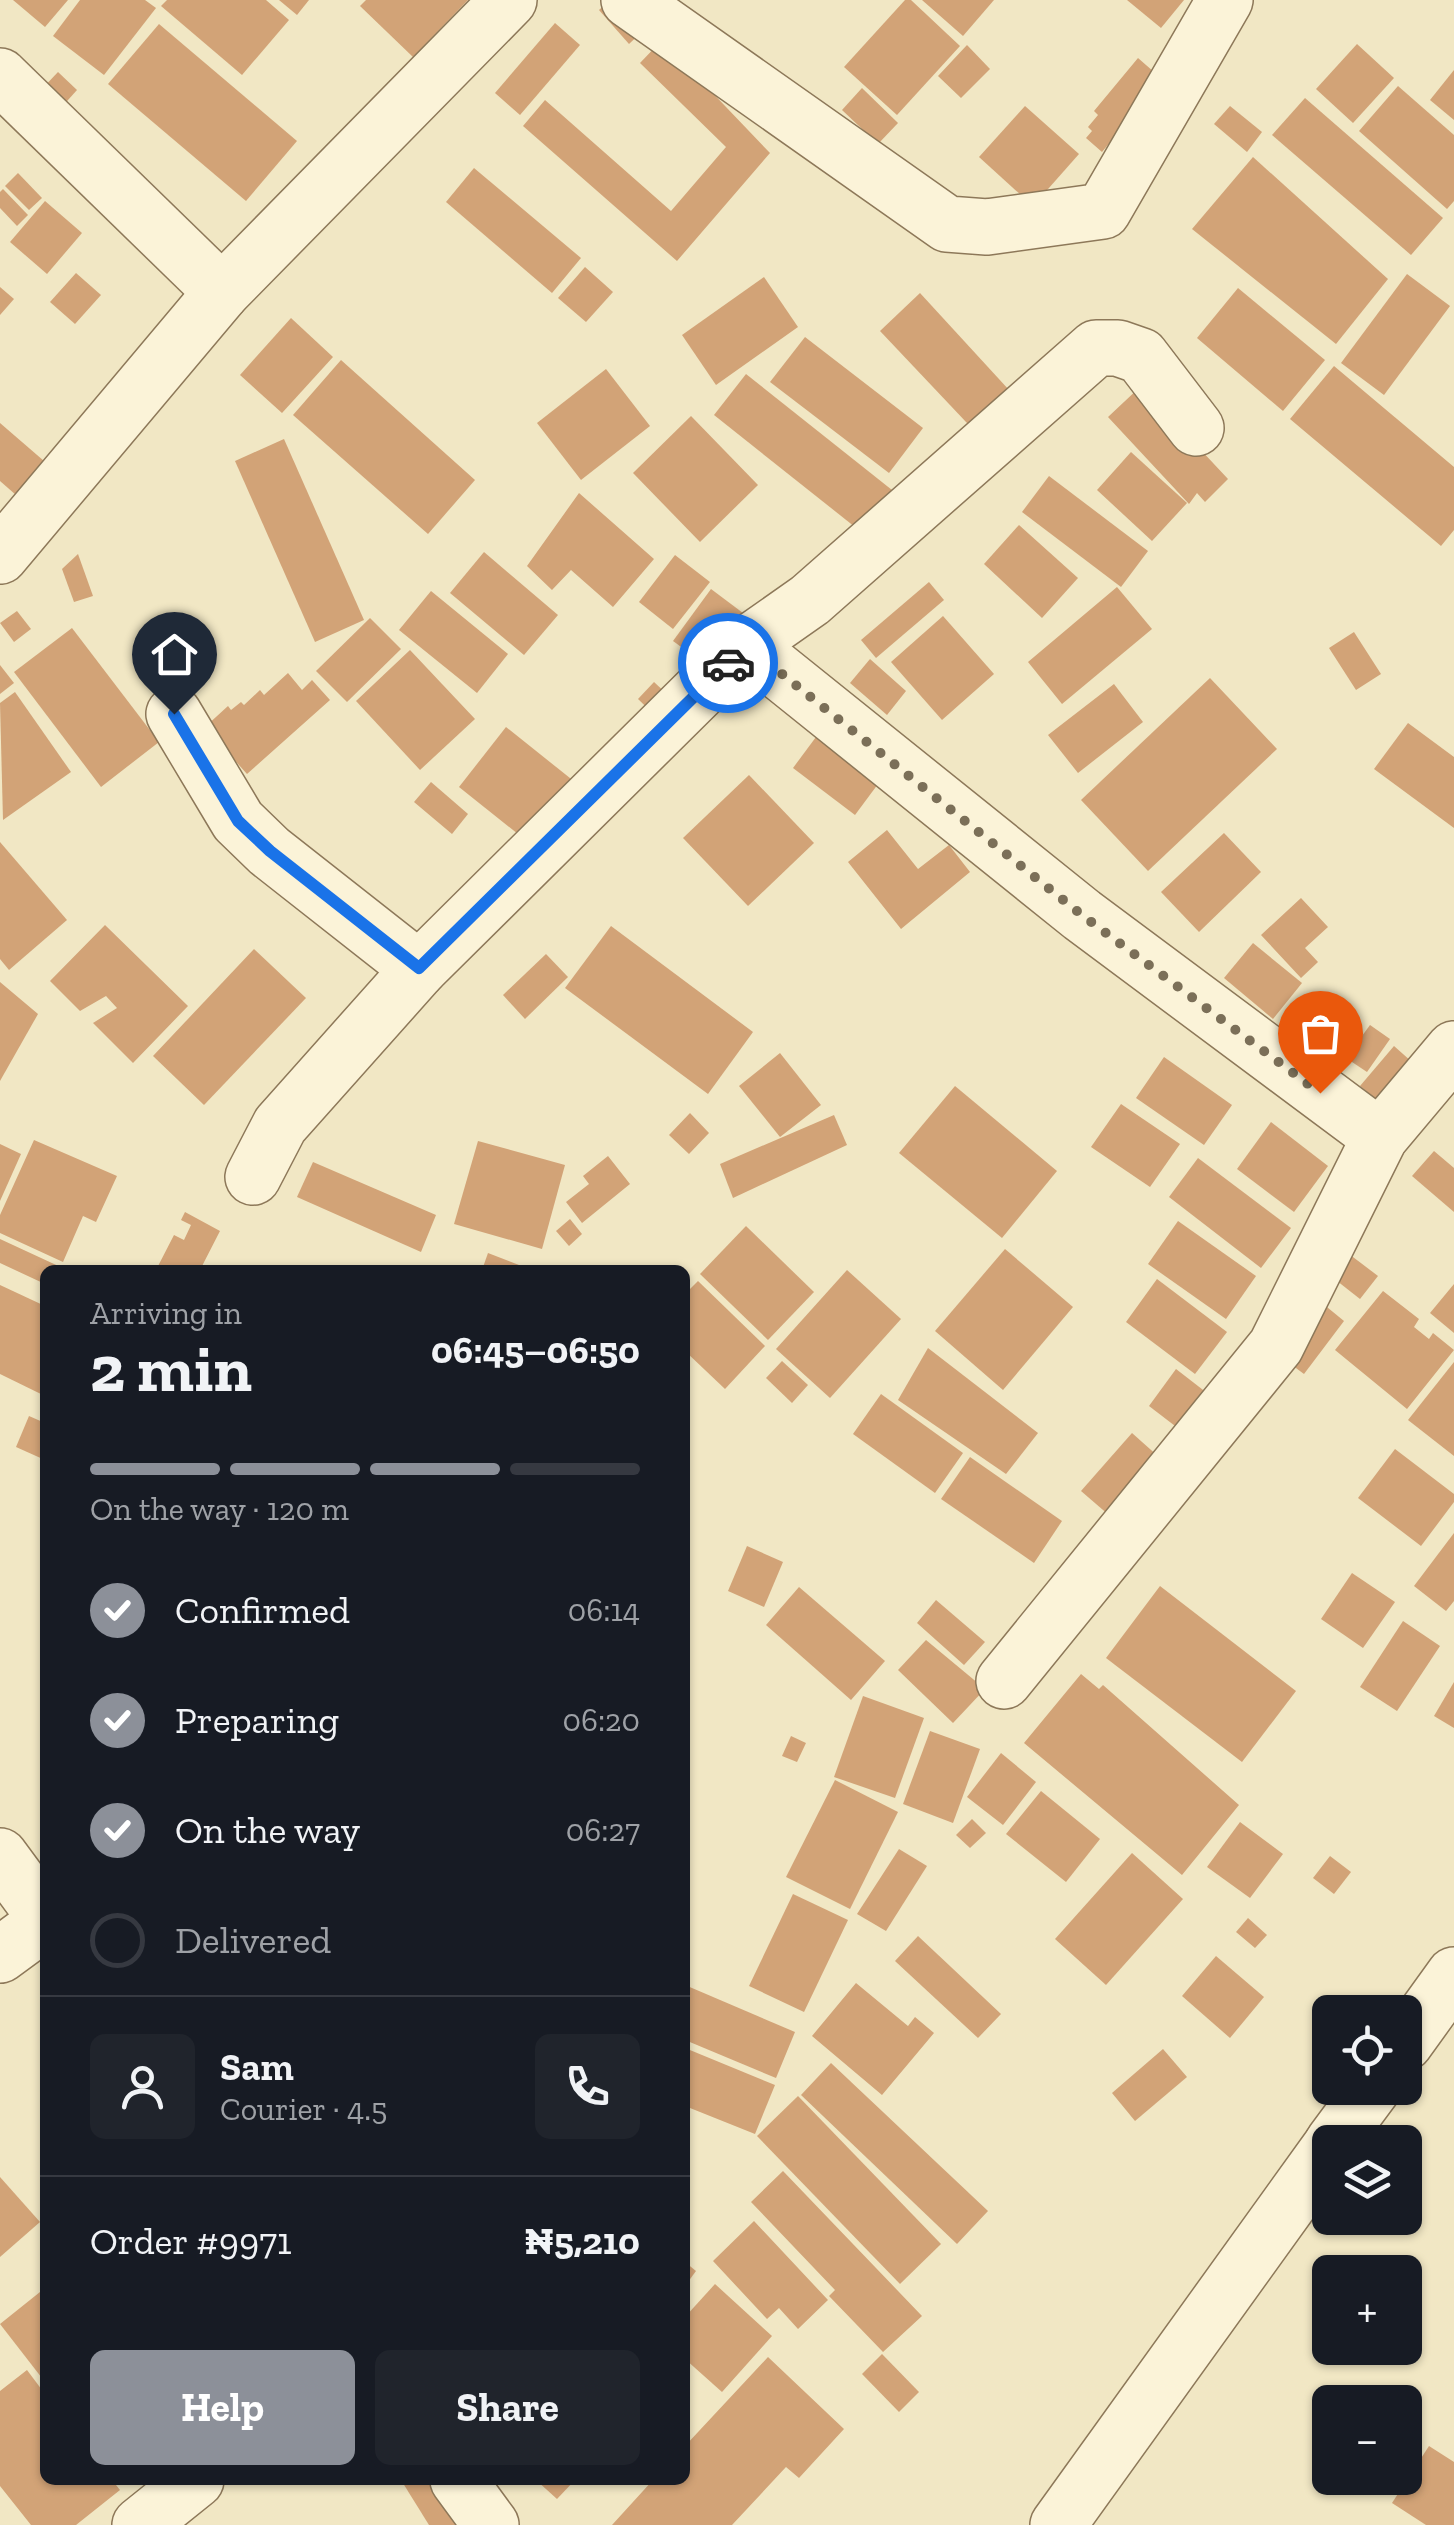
<!DOCTYPE html>
<html lang="en">
<head>
<meta charset="utf-8">
<style>
	:root { --surface:#171b24; --page:#20242c; --text:#f1f3f6; --muted:#9ea1a6; --line:#363941; --accent:#8c9099 }
	body { margin:0; font-family:"Zilla Slab",serif; background:var(--page); color:var(--text); height:100vh; display:flex; flex-direction:column; font-size:38px; white-space:nowrap }
	* { box-sizing:border-box; margin:0 }
	p { font-size:32px; color:var(--muted) }
	.icon { flex:none; width:55px; height:55px; fill:none; stroke:currentColor; stroke-width:2; stroke-linecap:round; stroke-linejoin:round }
	.map { position:relative; flex:1; overflow:hidden }
	.details { position:absolute; left:40px; top:1265px; width:650px; height:1220px; display:flex; flex-direction:column; background:var(--surface); border-radius:15px; box-shadow:0 2px 8px #0004 }
	.details>* { flex:none }
	.controls { position:absolute; left:1312px; top:1995px; display:grid; gap:20px }
	.controls a { display:grid; place-items:center; width:110px; height:110px; border-radius:15px; background:var(--surface); box-shadow:0 2px 8px #0004; font-size:50px }
	.pin { position:absolute; display:grid; place-items:center; width:85px; height:85px; color:#fff; margin:-102px -42px; border-radius:50% 50% 50% 0; rotate:-45deg; box-shadow:0 0 10px #0007 }
	.pin .icon { rotate:45deg }
	.courier { position:absolute; display:grid; place-items:center; width:100px; height:100px; margin:-50px; border:8px solid #1a73e8; border-radius:50%; background:#fff; color:#222; box-shadow:0 2px 12px #0007 }
	.headline em { font-style:normal; font-weight:700 }
	.headline div { display:flex; flex-direction:column-reverse }
	.headline { display:flex; align-items:center; justify-content:space-between; height:170px; padding:0 50px }
	h1 { font-size:65px; font-weight:700; line-height:75px }
	.bar { display:grid; grid-template-columns:repeat(4,1fr); gap:15px 10px; align-content:center; height:120px; padding:0 50px }
	.bar i { height:12px; border-radius:8px; background:var(--line) }
	.bar .current { background:var(--accent) }
	.bar p { grid-column:span 4 }
	.line { display:flex; align-items:center; gap:25px; padding:0 50px; border-top:2px solid var(--line) }
	.line div { flex:1 }
	.round { display:grid; place-items:center; flex:none; width:105px; height:105px; border-radius:15px; background:var(--page) }
	ol { padding:0 50px; list-style:none }
	li { display:flex; align-items:center; gap:30px; height:110px }
	li p { margin-inline-start:auto }
	li .icon { padding:10px; border-radius:50%; background:var(--accent); color:#fff; stroke-width:4 }
	li:last-child { color:var(--muted) }
	li i { width:55px; height:55px; border:5px solid var(--line); border-radius:50% }
	.action { display:flex; gap:20px; margin-top:auto; padding:20px 50px }
	.action a { flex:1; height:115px; border-radius:15px; background:var(--accent); color:#fff; font-size:40px; font-weight:700; line-height:115px; text-align:center }
	.action a+a { background:var(--page); color:var(--text) }
	.map>svg:first-child { display:block }
</style>
</head>
<body>
<div class="map">
<svg width="1454" height="2525" viewBox="0 0 1454 2525">
	<rect width="100%" height="100%" fill="#f1e7c4"/>
	<g fill="#d2a377">
		<polygon points="13,0 68,0 45,27"/>
		<polygon points="80,0 145,0 156,8 104,75 53,36"/>
		<polygon points="167,0 266,0 289,20 242,75 161,6"/>
		<polygon points="279,0 309,0 297,15"/>
		<polygon points="366,0 468,0 413,57 360,6"/>
		<polygon points="610,0 646,28 629,44 599,10"/>
		<polygon points="905,0 911,0 960,46 897,115 844,67"/>
		<polygon points="922,0 994,0 963,36"/>
		<polygon points="1127,0 1184,0 1161,28"/>
		<polygon points="555,23 580,45 520,115 495,93"/>
		<polygon points="159,24 297,141 246,201 108,84"/>
		<polygon points="662,40 770,153 677,261 523,126 545,100 671,211 726,147 640,63"/>
		<polygon points="1357,44 1394,78 1353,123 1316,89"/>
		<polygon points="967,45 990,69 961,98 938,76"/>
		<polygon points="1138,58 1162,79 1102,152 1086,138 1092,131 1088,127 1098,115 1094,111"/>
		<polygon points="1454,70 1454,120 1430,100"/>
		<polygon points="58,72 77,90 59,110 40,91"/>
		<polygon points="1398,86 1454,135 1454,201 1447,209 1359,131"/>
		<polygon points="862,88 898,123 878,144 842,110"/>
		<polygon points="1305,98 1443,218 1411,255 1272,135"/>
		<polygon points="1025,106 1079,154 1033,206 979,157"/>
		<polygon points="1230,106 1262,132 1247,152 1214,124"/>
		<polygon points="1253,157 1388,279 1336,344 1192,229"/>
		<polygon points="474,168 581,258 552,293 446,202"/>
		<polygon points="18,173 42,198 29,210 5,186"/>
		<polygon points="3,189 28,215 17,226 0,208 0,192"/>
		<polygon points="45,201 82,233 47,274 10,242"/>
		<polygon points="585,267 613,292 586,322 558,298"/>
		<polygon points="76,273 101,295 75,324 50,302"/>
		<polygon points="1407,274 1450,306 1384,395 1341,363"/>
		<polygon points="764,277 798,327 716,385 682,335"/>
		<polygon points="0,287 14,299 0,315"/>
		<polygon points="1238,288 1325,360 1283,411 1197,338"/>
		<polygon points="920,293 1022,404 984,441 880,331"/>
		<polygon points="291,318 333,357 282,413 240,375"/>
		<polygon points="805,337 923,428 889,473 770,382"/>
		<polygon points="341,360 475,480 428,534 293,415"/>
		<polygon points="1334,366 1454,467 1454,530 1441,546 1290,419"/>
		<polygon points="606,369 650,426 581,480 537,423"/>
		<polygon points="746,374 892,490 860,531 714,415"/>
		<polygon points="1141,386 1228,479 1205,502 1197,493 1189,504 1108,417"/>
		<polygon points="691,416 758,485 700,542 633,473"/>
		<polygon points="0,423 44,461 16,495 0,481"/>
		<polygon points="284,439 364,620 315,642 235,461"/>
		<polygon points="1131,452 1187,503 1152,541 1097,490"/>
		<polygon points="1049,476 1148,551 1121,587 1022,512"/>
		<polygon points="579,493 654,559 613,607 571,570 552,590 527,566"/>
		<polygon points="1019,525 1078,578 1042,618 984,564"/>
		<polygon points="484,552 558,615 524,655 450,593"/>
		<polygon points="78,554 93,596 74,602 62,569"/>
		<polygon points="675,555 710,582 673,629 639,602"/>
		<polygon points="929,582 944,600 876,658 861,640"/>
		<polygon points="1117,587 1152,629 1062,704 1028,662"/>
		<polygon points="711,589 763,628 725,679 673,641"/>
		<polygon points="431,591 508,654 477,693 399,630"/>
		<polygon points="17,611 31,629 14,642 0,623"/>
		<polygon points="943,616 994,674 942,720 891,662"/>
		<polygon points="370,618 401,649 347,702 316,671"/>
		<polygon points="72,628 159,742 101,787 14,672"/>
		<polygon points="1354,632 1381,674 1356,690 1329,648"/>
		<polygon points="410,650 475,719 420,770 356,701"/>
		<polygon points="870,659 906,691 887,715 850,683"/>
		<polygon points="0,665 14,683 0,694"/>
		<polygon points="288,673 302,690 312,680 330,700 247,774 205,727 228,706 231,710 241,702 244,705 260,690 264,695"/>
		<polygon points="1210,678 1277,749 1148,871 1081,800"/>
		<polygon points="654,682 685,711 669,729 638,699"/>
		<polygon points="1114,684 1143,722 1078,773 1048,735"/>
		<polygon points="15,692 71,772 3,820 0,703"/>
		<polygon points="1408,723 1454,757 1454,828 1374,769"/>
		<polygon points="506,727 585,790 538,850 459,787"/>
		<polygon points="816,737 878,784 855,815 793,768"/>
		<polygon points="749,775 814,843 748,906 683,838"/>
		<polygon points="431,782 468,814 452,834 414,802"/>
		<polygon points="887,830 918,869 949,845 970,872 901,929 848,862"/>
		<polygon points="1224,833 1261,872 1199,932 1161,892"/>
		<polygon points="0,842 67,920 9,970 0,959"/>
		<polygon points="1301,898 1328,927 1305,948 1318,962 1301,978 1261,935"/>
		<polygon points="105,925 188,1006 133,1063 93,1023 117,1008 106,996 80,1011 50,981"/>
		<polygon points="611,926 753,1032 708,1094 565,988"/>
		<polygon points="1253,943 1302,983 1273,1019 1224,978"/>
		<polygon points="254,949 306,998 204,1105 153,1056"/>
		<polygon points="546,954 568,977 525,1019 503,995"/>
		<polygon points="0,982 38,1014 0,1081"/>
		<polygon points="1370,1025 1390,1039 1367,1072 1346,1058"/>
		<polygon points="1394,1046 1412,1062 1378,1101 1360,1086"/>
		<polygon points="780,1053 821,1105 780,1137 739,1086"/>
		<polygon points="1164,1057 1232,1105 1204,1145 1136,1098"/>
		<polygon points="955,1086 1057,1171 1002,1238 899,1153"/>
		<polygon points="1121,1104 1180,1144 1150,1187 1091,1147"/>
		<polygon points="690,1113 709,1133 689,1154 669,1135"/>
		<polygon points="834,1115 847,1145 733,1198 720,1164"/>
		<polygon points="1271,1122 1328,1166 1294,1212 1237,1169"/>
		<polygon points="34,1140 117,1176 96,1222 83,1216 63,1262 0,1233 0,1215"/>
		<polygon points="478,1141 565,1165 542,1249 454,1224"/>
		<polygon points="0,1144 21,1154 0,1201"/>
		<polygon points="1434,1151 1454,1168 1454,1212 1412,1176"/>
		<polygon points="608,1156 630,1184 582,1223 566,1202 589,1184 583,1176"/>
		<polygon points="1198,1158 1291,1228 1261,1268 1169,1197"/>
		<polygon points="313,1162 436,1215 421,1252 297,1197"/>
		<polygon points="185,1212 220,1231 200,1270 156,1270 174,1235 184,1240 191,1225 181,1220"/>
		<polygon points="570,1219 582,1234 569,1246 556,1231"/>
		<polygon points="1178,1221 1256,1276 1226,1319 1148,1264"/>
		<polygon points="746,1226 814,1292 768,1340 700,1274"/>
		<polygon points="0,1239 67,1270 45,1270 45,1284 0,1263"/>
		<polygon points="1005,1249 1073,1307 1003,1390 935,1331"/>
		<polygon points="488,1253 532,1270 482,1270"/>
		<polygon points="1349,1254 1378,1276 1360,1299 1332,1277"/>
		<polygon points="847,1270 901,1319 830,1398 776,1349"/>
		<polygon points="1157,1279 1227,1332 1195,1374 1126,1322"/>
		<polygon points="698,1281 765,1346 725,1389 685,1351 685,1294"/>
		<polygon points="1454,1284 1454,1333 1430,1313"/>
		<polygon points="0,1285 45,1306 45,1396 0,1374"/>
		<polygon points="1383,1291 1419,1319 1414,1327 1429,1339 1433,1333 1454,1350 1407,1409 1335,1350"/>
		<polygon points="1322,1303 1344,1321 1304,1374 1281,1357"/>
		<polygon points="928,1348 1038,1433 1006,1474 898,1400"/>
		<polygon points="782,1361 808,1385 792,1403 766,1378"/>
		<polygon points="1454,1362 1454,1456 1408,1420"/>
		<polygon points="1176,1369 1207,1393 1179,1429 1149,1406"/>
		<polygon points="881,1394 963,1453 935,1493 853,1434"/>
		<polygon points="29,1416 45,1423 45,1460 16,1447"/>
		<polygon points="1132,1433 1160,1458 1110,1516 1081,1491"/>
		<polygon points="1395,1449 1454,1494 1454,1502 1421,1546 1358,1498"/>
		<polygon points="970,1457 1062,1521 1034,1563 941,1499"/>
		<polygon points="1454,1533 1454,1601 1446,1611 1414,1586"/>
		<polygon points="747,1546 783,1562 764,1607 728,1591"/>
		<polygon points="1352,1573 1395,1602 1363,1648 1321,1619"/>
		<polygon points="1160,1586 1296,1691 1242,1762 1106,1658"/>
		<polygon points="799,1587 885,1661 851,1700 766,1625"/>
		<polygon points="936,1600 985,1642 964,1665 917,1623"/>
		<polygon points="1403,1621 1440,1646 1397,1711 1360,1687"/>
		<polygon points="926,1640 985,1689 953,1723 898,1670"/>
		<polygon points="1081,1674 1099,1689 1103,1685 1239,1805 1182,1875 1024,1743"/>
		<polygon points="1454,1682 1454,1728 1434,1716"/>
		<polygon points="863,1696 924,1718 895,1798 834,1777"/>
		<polygon points="930,1731 980,1749 953,1823 903,1804"/>
		<polygon points="791,1736 806,1743 797,1762 782,1756"/>
		<polygon points="1001,1753 1036,1782 1003,1825 967,1797"/>
		<polygon points="835,1780 898,1812 850,1909 786,1877"/>
		<polygon points="1041,1791 1100,1839 1066,1882 1006,1834"/>
		<polygon points="972,1819 986,1833 970,1848 956,1835"/>
		<polygon points="1240,1822 1283,1854 1250,1898 1207,1867"/>
		<polygon points="899,1849 927,1866 886,1931 857,1914"/>
		<polygon points="1132,1853 1183,1899 1106,1985 1055,1939"/>
		<polygon points="1330,1856 1351,1872 1334,1894 1313,1878"/>
		<polygon points="793,1894 848,1920 804,2012 749,1986"/>
		<polygon points="1248,1918 1267,1935 1255,1948 1236,1932"/>
		<polygon points="918,1936 1001,2014 978,2038 895,1961"/>
		<polygon points="1216,1956 1264,1997 1230,2038 1182,1996"/>
		<polygon points="856,1983 908,2026 915,2017 934,2033 882,2095 812,2036"/>
		<polygon points="685,1985 795,2032 776,2078 685,2040"/>
		<polygon points="685,2048 775,2085 755,2134 685,2106"/>
		<polygon points="1163,2049 1187,2077 1135,2121 1112,2093"/>
		<polygon points="831,2063 988,2211 957,2244 801,2095"/>
		<polygon points="798,2096 941,2244 900,2284 757,2136"/>
		<polygon points="783,2171 922,2316 883,2352 829,2296 835,2290 751,2202"/>
		<polygon points="0,2177 40,2222 0,2257"/>
		<polygon points="754,2221 828,2300 798,2329 779,2308 767,2319 713,2261"/>
		<polygon points="685,2262 696,2271 685,2286"/>
		<polygon points="715,2284 772,2336 722,2392 685,2359 685,2317"/>
		<polygon points="45,2288 45,2382 0,2324"/>
		<polygon points="882,2354 919,2392 899,2412 862,2374"/>
		<polygon points="768,2357 844,2429 799,2478 786,2467 732,2525 612,2525 653,2480 685,2480 685,2446"/>
		<polygon points="27,2370 45,2394 45,2480 112,2480 120,2490 76,2525 31,2525 0,2486 0,2391"/>
		<polygon points="1429,2446 1454,2462 1454,2525 1426,2525 1392,2503"/>
		<polygon points="401,2480 443,2480 471,2525 429,2525"/>
		<polygon points="536,2480 575,2480 557,2499"/>
	</g>
	<g fill="none" stroke-linecap="round" stroke-linejoin="round">
		<defs>
			<g id="minor">
				<polyline points="629,0 947,224 987,227 1103,211 1225,0"/>
				<polyline points="0,76 222,292"/>
				<polyline points="0,556 222,292 509,0"/>
				<polyline points="746,645 1082,915 1380,1137"/>
				<polyline points="174,714 238,821 269,851 419,969"/>
				<polyline points="253,1177 280,1125 419,969 746,645 810,600 1096,348 1118,348 1141,356 1196,428"/>
				<polyline points="1004,1681 1276,1346 1380,1137 1454,1049"/>
				<polyline points="0,1856 45,1917"/>
				<polyline points="0,1955 45,1922"/>
				<polyline points="1405,2043 1454,1975"/>
				<polyline points="1333,2142 1373,2088"/>
				<polyline points="458,2480 491,2525"/>
				<polyline points="140,2525 196,2480"/>
				<polyline points="1058,2525 1330,2147"/>
			</g>
		</defs>
		<use href="#minor" stroke="#8d7859" stroke-width="58"/>
		<use href="#minor" stroke="#fbf3d8" stroke-width="55"/>
	</g>
	<g fill="none" stroke-linecap="round" stroke-linejoin="round">
		<polyline stroke="#7b6f58" stroke-width="10" stroke-dasharray="0 18" points="728,663 746,645 1082,915 1320,1093"/>
		<polyline stroke="#1a73e8" stroke-width="12" points="174,714 238,821 270,851 419,968 728,663"/>
	</g>
</svg>
<div class="controls">
<a><svg class="icon" aria-label="locate" viewBox="0 0 24 24"><circle cx="12" cy="12" r="6"/><path d="M12 2v4M12 18v4M2 12h4M18 12h4"/></svg></a>
<a><svg class="icon" aria-label="layers" viewBox="0 0 24 24"><path d="M12 4l9 5-9 5-9-5zM3 14l9 5 9-5"/></svg></a>
<a>+</a>
<a>−</a>
</div>
<div class="pin" style="left:1320px;top:1093px;background:#ea580c"><svg class="icon" aria-label="bag" viewBox="0 0 24 24"><path d="M5 8h14l-1 12H6zM9 8a3 3 0 0 1 6 0"/></svg></div>
<div class="pin" style="left:174px;top:714px;background:#1f2937"><svg class="icon" aria-label="home" viewBox="0 0 24 24"><path d="M3 11l9-7 9 7M6 9v11h12V9"/></svg></div>
<div class="courier" style="left:728px;top:663px"><svg class="icon" aria-label="car" viewBox="0 0 24 24"><path d="M5 17H2v-5l4-1 3-4h7l3 4 3 1v5h-3M9 17h6M6 11h13"/><circle cx="7" cy="17" r="2"/><circle cx="17" cy="17" r="2"/></svg></div>
<section class="details">
<div class="headline"><div><h1>2 min</h1><p>Arriving in</p></div><em>06:45–06:50</em></div>
<div class="bar"><i class="current"></i><i class="current"></i><i class="current"></i><i></i><p>On the way · 120 m</p></div>
<ol>
<li><svg class="icon" aria-label="check" viewBox="0 0 24 24"><path d="M5 12l5 5 9-10"/></svg>Confirmed<p>06:14</p></li>
<li><svg class="icon" aria-label="check" viewBox="0 0 24 24"><path d="M5 12l5 5 9-10"/></svg>Preparing<p>06:20</p></li>
<li><svg class="icon" aria-label="check" viewBox="0 0 24 24"><path d="M5 12l5 5 9-10"/></svg>On the way<p>06:27</p></li>
<li><i></i>Delivered</li>
</ol>
<div class="line" style="height:180px"><a class="round"><svg class="icon" aria-label="person" viewBox="0 0 24 24"><circle cx="12" cy="8" r="4"/><path d="M4 21q1-7 8-7t8 7"/></svg></a><div><b>Sam</b><p>Courier · 4.5</p></div><a class="round"><svg class="icon" aria-label="phone" viewBox="0 0 24 24"><path d="M5 4h4l2 5-3 2q2 4 5 5l2-3 5 2v4C11 20 4 13 5 4z"/></svg></a></div>
<div class="line" style="height:130px"><div>Order #9971</div><b>₦5,210</b></div>
<div class="action"><a>Help</a><a>Share</a></div>
</section>
</div>
</body>
</html>
